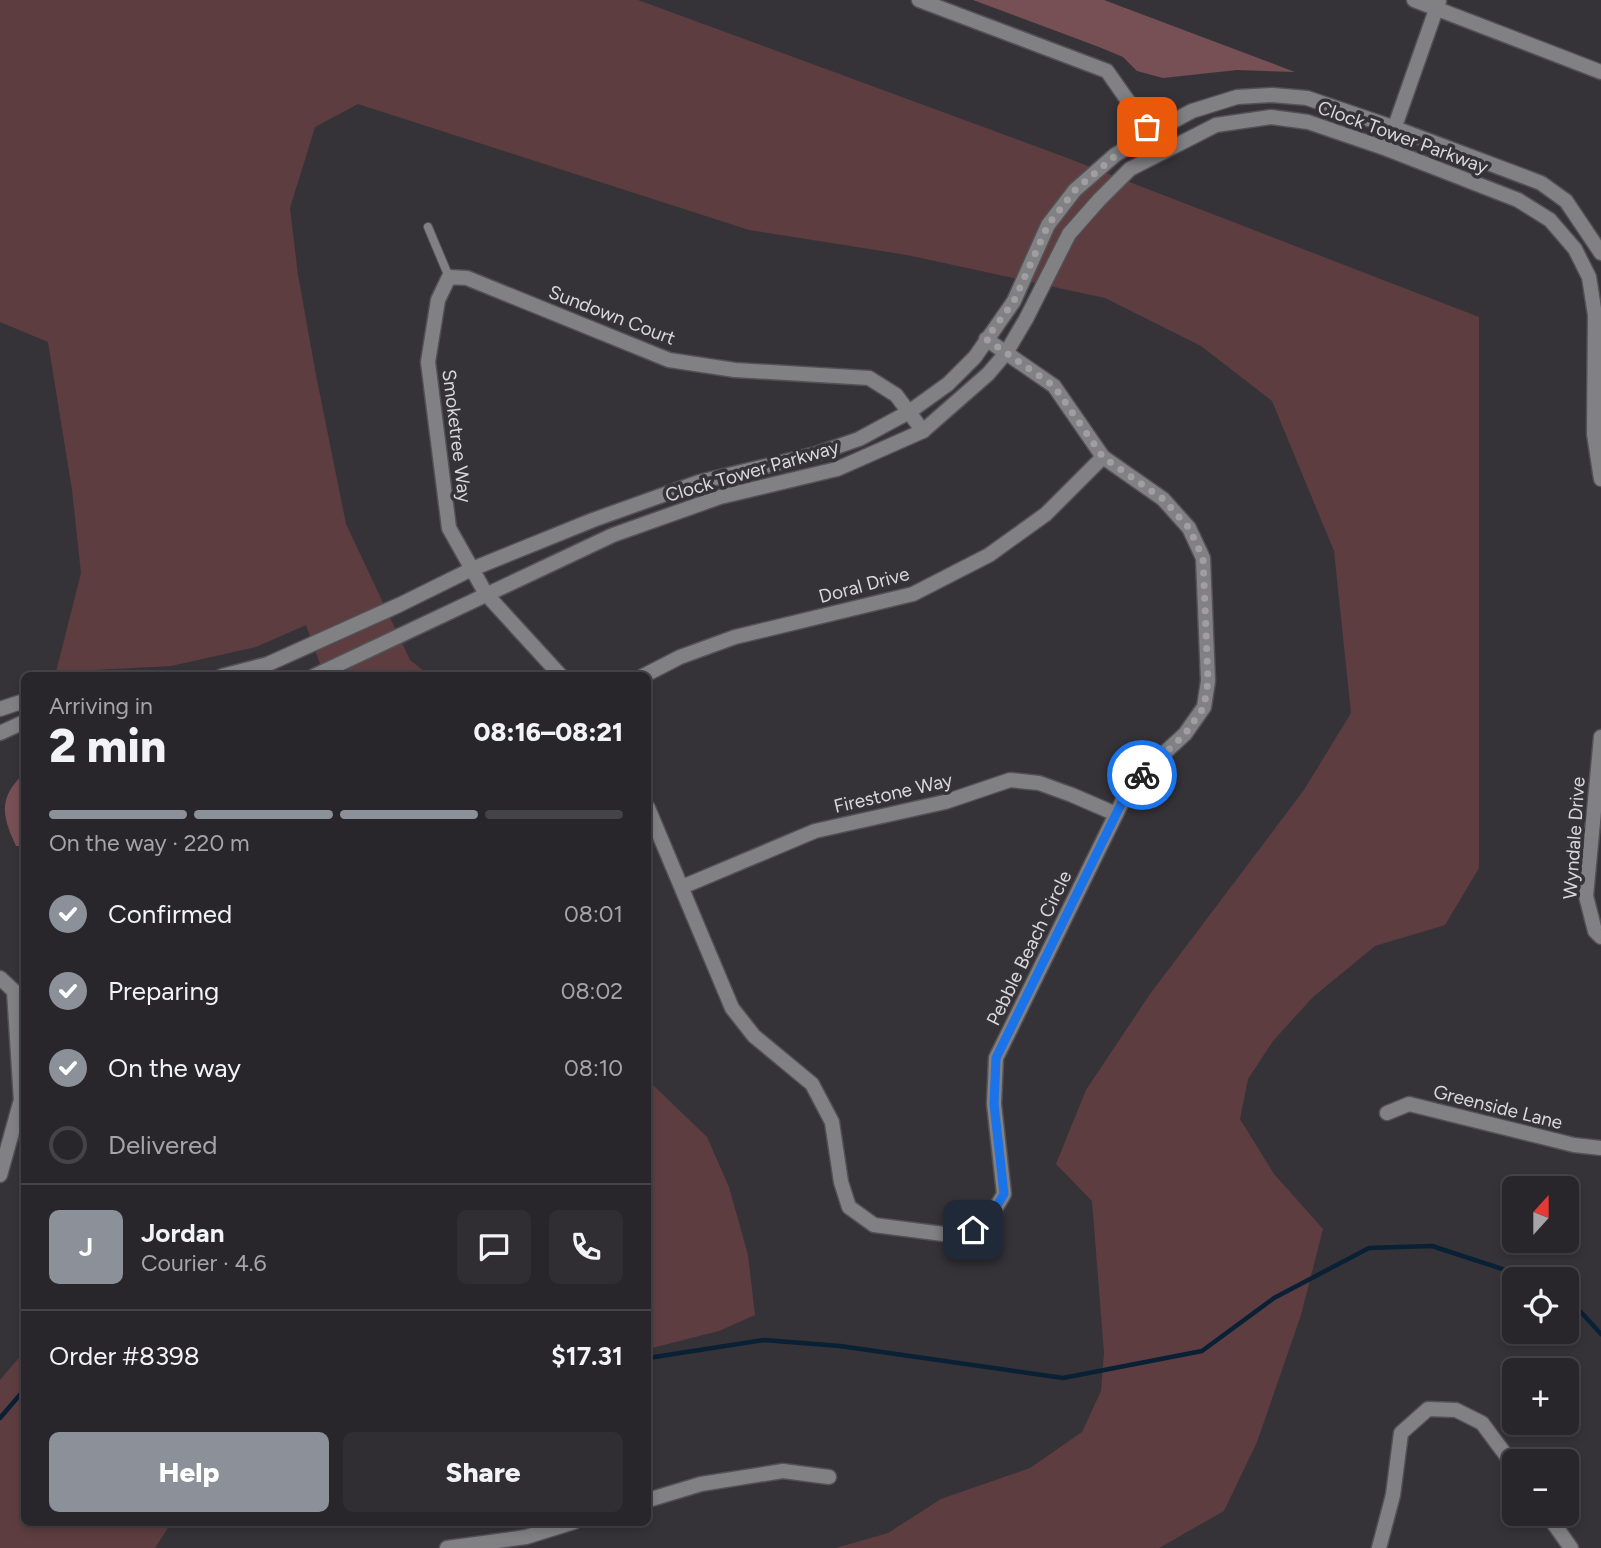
<!DOCTYPE html>
<html lang="en">
<head>
<meta charset="utf-8">
<style>
	:root { --surface:#28262a; --page:#302e32; --text:#f1f3f6; --muted:#a5a5a8; --line:#444347; --accent:#8c9099 }
	body { margin:0; font-family:Figtree,sans-serif; background:var(--page); color:var(--text); height:100vh; display:flex; flex-direction:column; font-size:26px; white-space:nowrap }
	* { box-sizing:border-box; margin:0 }
	p { font-size:23px; color:var(--muted) }
	.icon { flex:none; width:38px; height:38px; fill:none; stroke:currentColor; stroke-width:2; stroke-linecap:round; stroke-linejoin:round }
	.map { position:relative; flex:1; overflow:hidden }
	.side { position:absolute; left:21px; top:672px; width:630px; height:854px; display:flex; flex-direction:column; background:var(--surface); border-radius:10px; box-shadow:0 4px 10px #0003,0 0 0 2px var(--line) }
	.side>* { flex:none }
	.needle { width:46px; rotate:21deg }
	.buttons { position:absolute; left:1502px; top:1176px; display:grid; gap:14px }
	.buttons a { display:grid; place-items:center; width:77px; height:77px; border-radius:10px; background:var(--surface); box-shadow:0 4px 10px #0003,0 0 0 2px var(--line); font-size:35px }
	.pin { position:absolute; display:grid; place-items:center; width:60px; height:60px; color:#fff; margin:-30px; border-radius:14px; box-shadow:0 4px 10px #0006 }
	.courier { position:absolute; display:grid; place-items:center; width:70px; height:70px; margin:-35px; border:5px solid #1a73e8; border-radius:50%; background:#fff; color:#222; box-shadow:0 2px 9px #0007 }
	.head em { font-style:normal; font-weight:800 }
	.head div { display:flex; flex-direction:column-reverse }
	.head { display:flex; align-items:center; justify-content:space-between; height:119px; padding:0 28px }
	h1 { font-size:46px; font-weight:800; line-height:52px }
	.bar { display:grid; grid-template-columns:repeat(4,1fr); gap:10px 7px; align-content:center; height:84px; padding:0 28px }
	.bar i { height:9px; border-radius:5px; background:var(--line) }
	.bar .selected { background:var(--accent) }
	.bar p { grid-column:span 4 }
	.line { display:flex; align-items:center; gap:18px; padding:0 28px; border-top:2px solid var(--line) }
	.line div { flex:1 }
	.round { display:grid; place-items:center; flex:none; width:74px; height:74px; border-radius:10px; background:var(--page) }
	ol { padding:0 28px; list-style:none }
	li { display:flex; align-items:center; gap:21px; height:77px }
	li p { margin-inline-start:auto }
	li .icon { padding:7px; border-radius:50%; background:var(--accent); color:#fff; stroke-width:4 }
	li:last-child { color:var(--muted) }
	li i { width:38px; height:38px; border:4px solid var(--line); border-radius:50% }
	.primary-button { display:flex; gap:14px; margin-top:auto; padding:14px 28px }
	.primary-button a { flex:1; height:80px; border-radius:10px; background:var(--accent); color:#fff; font-size:28px; font-weight:800; line-height:80px; text-align:center }
	.primary-button a+a { background:var(--page); color:var(--text) }
	.map>svg:first-child { display:block }
</style>
</head>
<body>
<div class="map">
<svg width="1601" height="1548" viewBox="0 0 1601 1548">
	<rect width="100%" height="100%" fill="#363338"/>
	<g fill="#5d3d40">
		<polygon points="0,0 638,0 1062,156 1479,317 1479,868 1445,925 1375,946 1313,997 1273,1041 1248,1079 1240,1119 1274,1174 1323,1229 1301,1315 1257,1442 1224,1511 1159,1548 836,1548 888,1533 941,1499 1030,1468 1082,1432 1101,1391 1104,1353 1092,1201 1056,1164 1086,1090 1150,994 1304,790 1351,713 1334,551 1272,401 1201,346 1105,298 907,255 749,230 358,104 315,127 290,208 298,275 316,375 346,524 410,660 429,675 324,675 306,625 256,647 171,666 56,672 81,573 72,490 48,342 0,322"/>
		<polygon points="648,1074 654,1086 707,1137 729,1187 748,1255 755,1315 719,1331 648,1349"/>
		<polygon points="24,1352 24,1522 171,1523 155,1548 0,1548 0,1380"/>
	</g>
	<g fill="#765054">
		<polygon points="973,0 1104,0 1295,72 1237,70 1163,78 1137,71 1123,57 1099,47"/>
		<path d="M24,773V846H16C0,812 0,797 24,773Z"/>
	</g>
	<g fill="none" stroke-linecap="round" stroke-linejoin="round">
		<g stroke="#092035" stroke-width="4.5">
			<polyline points="1566,1301 1580,1311 1601,1334"/>
			<polyline points="648,1358 764,1340 840,1346 1063,1378 1202,1351 1274,1298 1369,1248 1432,1246 1533,1279"/>
			<polyline points="0,1418 24,1390"/>
		</g>
		<defs>
			<polyline id="service" points="428,227 449,277"/>
			<g id="minor">
				<polyline points="919,0 1107,71 1163,151"/>
				<polyline points="1414,0 1601,72"/>
				<polyline points="1387,149 1439,1"/>
				<polyline points="561,676 486,594 449,528 428,362 438,300 449,277 467,278 669,360 735,370 869,378 896,395 923,431"/>
				<polyline points="643,676 680,657 735,637 913,594 989,555 1046,514 1103,457"/>
				<polyline points="1601,737 1586,896 1595,931 1601,937"/>
				<polyline points="648,808 732,1008 754,1036 812,1084 832,1122 841,1182 849,1207 874,1225 959,1236 987,1223 1004,1194 994,1104 996,1058 1127,792 1149,767 1185,734 1204,707 1208,681 1203,558 1189,528 1163,499 1103,457 1054,386 986,339"/>
				<polyline points="682,887 815,831 945,802 1010,780 1039,783 1072,795 1116,814"/>
				<polyline points="0,978 14,991 21,1100 0,1175"/>
				<polyline points="1387,1113 1409,1104 1574,1145 1601,1148"/>
				<polyline points="648,1500 701,1484 783,1471 829,1477"/>
				<polyline points="1547,1514 1571,1548"/>
				<polyline points="447,1548 526,1537 574,1522"/>
				<polyline points="1379,1548 1393,1495 1401,1433 1428,1409 1456,1410 1482,1423 1514,1466"/>
			</g>
			<g id="tertiary">
				<polyline points="222,676 268,664 399,605 472,569 593,520 699,482 816,454 859,439 909,412 948,384 975,357 1014,301 1048,225 1075,190 1115,155 1151,133 1192,111 1237,97 1272,95 1307,98 1395,128 1541,183 1566,201 1601,253"/>
				<polyline points="314,676 613,535 720,497 837,469 923,431 988,374 1006,353 1026,319 1069,234 1099,200 1130,169 1216,125 1271,117 1308,122 1387,149 1518,200 1550,220 1575,249 1589,277 1595,315 1594,434 1601,479"/>
				<polyline points="0,709 24,701"/>
				<polyline points="0,733 24,722"/>
			</g>
		</defs>
		<use href="#service" stroke="#535155" stroke-width="10"/>
		<use href="#minor" stroke="#535155" stroke-width="17"/>
		<use href="#tertiary" stroke="#535155" stroke-width="17"/>
		<use href="#service" stroke="#818184" stroke-width="8"/>
		<use href="#minor" stroke="#818184" stroke-width="14"/>
		<use href="#tertiary" stroke="#818184" stroke-width="14"/>
	</g>
	<g fill="none" stroke-linecap="round" stroke-linejoin="round">
		<polyline stroke="#a09ea1" stroke-width="7" stroke-dasharray="0 12.6" points="1142,775 1185,734 1204,707 1208,681 1203,558 1189,528 1163,499 1103,457 1054,386 986,339 1014,301 1048,225 1075,190 1115,156 1151,133 1147,127"/>
		<polyline stroke="#1a73e8" stroke-width="9" points="973,1230 986,1223 1004,1194 994,1104 996,1058 1127,792 1142,775"/>
	</g>
	<g text-anchor="middle" dominant-baseline="central" stroke-width="7" stroke-linejoin="round" paint-order="stroke">
		<g font-size="19" fill="#d9d7da" stroke="#363338">
			<text transform="translate(1403 137) rotate(20)">Clock Tower Parkway</text>
			<text transform="translate(612 315) rotate(21)">Sundown Court</text>
			<text transform="translate(457 436) rotate(83)">Smoketree Way</text>
			<text transform="translate(752 471) rotate(-16)">Clock Tower Parkway</text>
			<text transform="translate(864 585) rotate(-15)">Doral Drive</text>
			<text transform="translate(893 793) rotate(-13)">Firestone Way</text>
			<text transform="translate(1574 838) rotate(-86)">Wyndale Drive</text>
			<text transform="translate(1029 948) rotate(-64)">Pebble Beach Circle</text>
			<text transform="translate(1498 1107) rotate(14)">Greenside Lane</text>
		</g>
	</g>
</svg>
<div class="buttons">
<a><svg class="needle" viewBox="-14 -14 28 28"><path d="M0-13l5 13h-10z" fill="#e53935"/><path d="M0 13l5-13h-10z" fill="#a5a5a8"/></svg></a>
<a><svg class="icon" aria-label="locate" viewBox="0 0 24 24"><circle cx="12" cy="12" r="6"/><path d="M12 2v4M12 18v4M2 12h4M18 12h4"/></svg></a>
<a>+</a>
<a>−</a>
</div>
<div class="pin" style="left:1147px;top:127px;background:#ea580c"><svg class="icon" aria-label="bag" viewBox="0 0 24 24"><path d="M5 8h14l-1 12H6zM9 8a3 3 0 0 1 6 0"/></svg></div>
<div class="pin" style="left:973px;top:1230px;background:#1f2937"><svg class="icon" aria-label="home" viewBox="0 0 24 24"><path d="M3 11l9-7 9 7M6 9v11h12V9"/></svg></div>
<div class="courier" style="left:1142px;top:775px"><svg class="icon" aria-label="bike" viewBox="0 0 24 24"><circle cx="6" cy="16" r="4"/><circle cx="18" cy="16" r="4"/><path d="M6 16l4-8h5l3 8M10 8l3 8H6M13 5h3"/></svg></div>
<section class="side">
<div class="head"><div><h1>2 min</h1><p>Arriving in</p></div><em>08:16–08:21</em></div>
<div class="bar"><i class="selected"></i><i class="selected"></i><i class="selected"></i><i></i><p>On the way · 220 m</p></div>
<ol>
<li><svg class="icon" aria-label="check" viewBox="0 0 24 24"><path d="M5 12l5 5 9-10"/></svg>Confirmed<p>08:01</p></li>
<li><svg class="icon" aria-label="check" viewBox="0 0 24 24"><path d="M5 12l5 5 9-10"/></svg>Preparing<p>08:02</p></li>
<li><svg class="icon" aria-label="check" viewBox="0 0 24 24"><path d="M5 12l5 5 9-10"/></svg>On the way<p>08:10</p></li>
<li><i></i>Delivered</li>
</ol>
<div class="line" style="height:126px"><b class="round" style="background:var(--accent);color:#fff">J</b><div><b>Jordan</b><p>Courier · 4.6</p></div><a class="round"><svg class="icon" aria-label="chat" viewBox="0 0 24 24"><path d="M4 5h16v11H9l-5 4z"/></svg></a><a class="round"><svg class="icon" aria-label="phone" viewBox="0 0 24 24"><path d="M5 4h4l2 5-3 2q2 4 5 5l2-3 5 2v4C11 20 4 13 5 4z"/></svg></a></div>
<div class="line" style="height:91px"><div>Order #8398</div><b>$17.31</b></div>
<div class="primary-button"><a>Help</a><a>Share</a></div>
</section>
</div>
</body>
</html>
